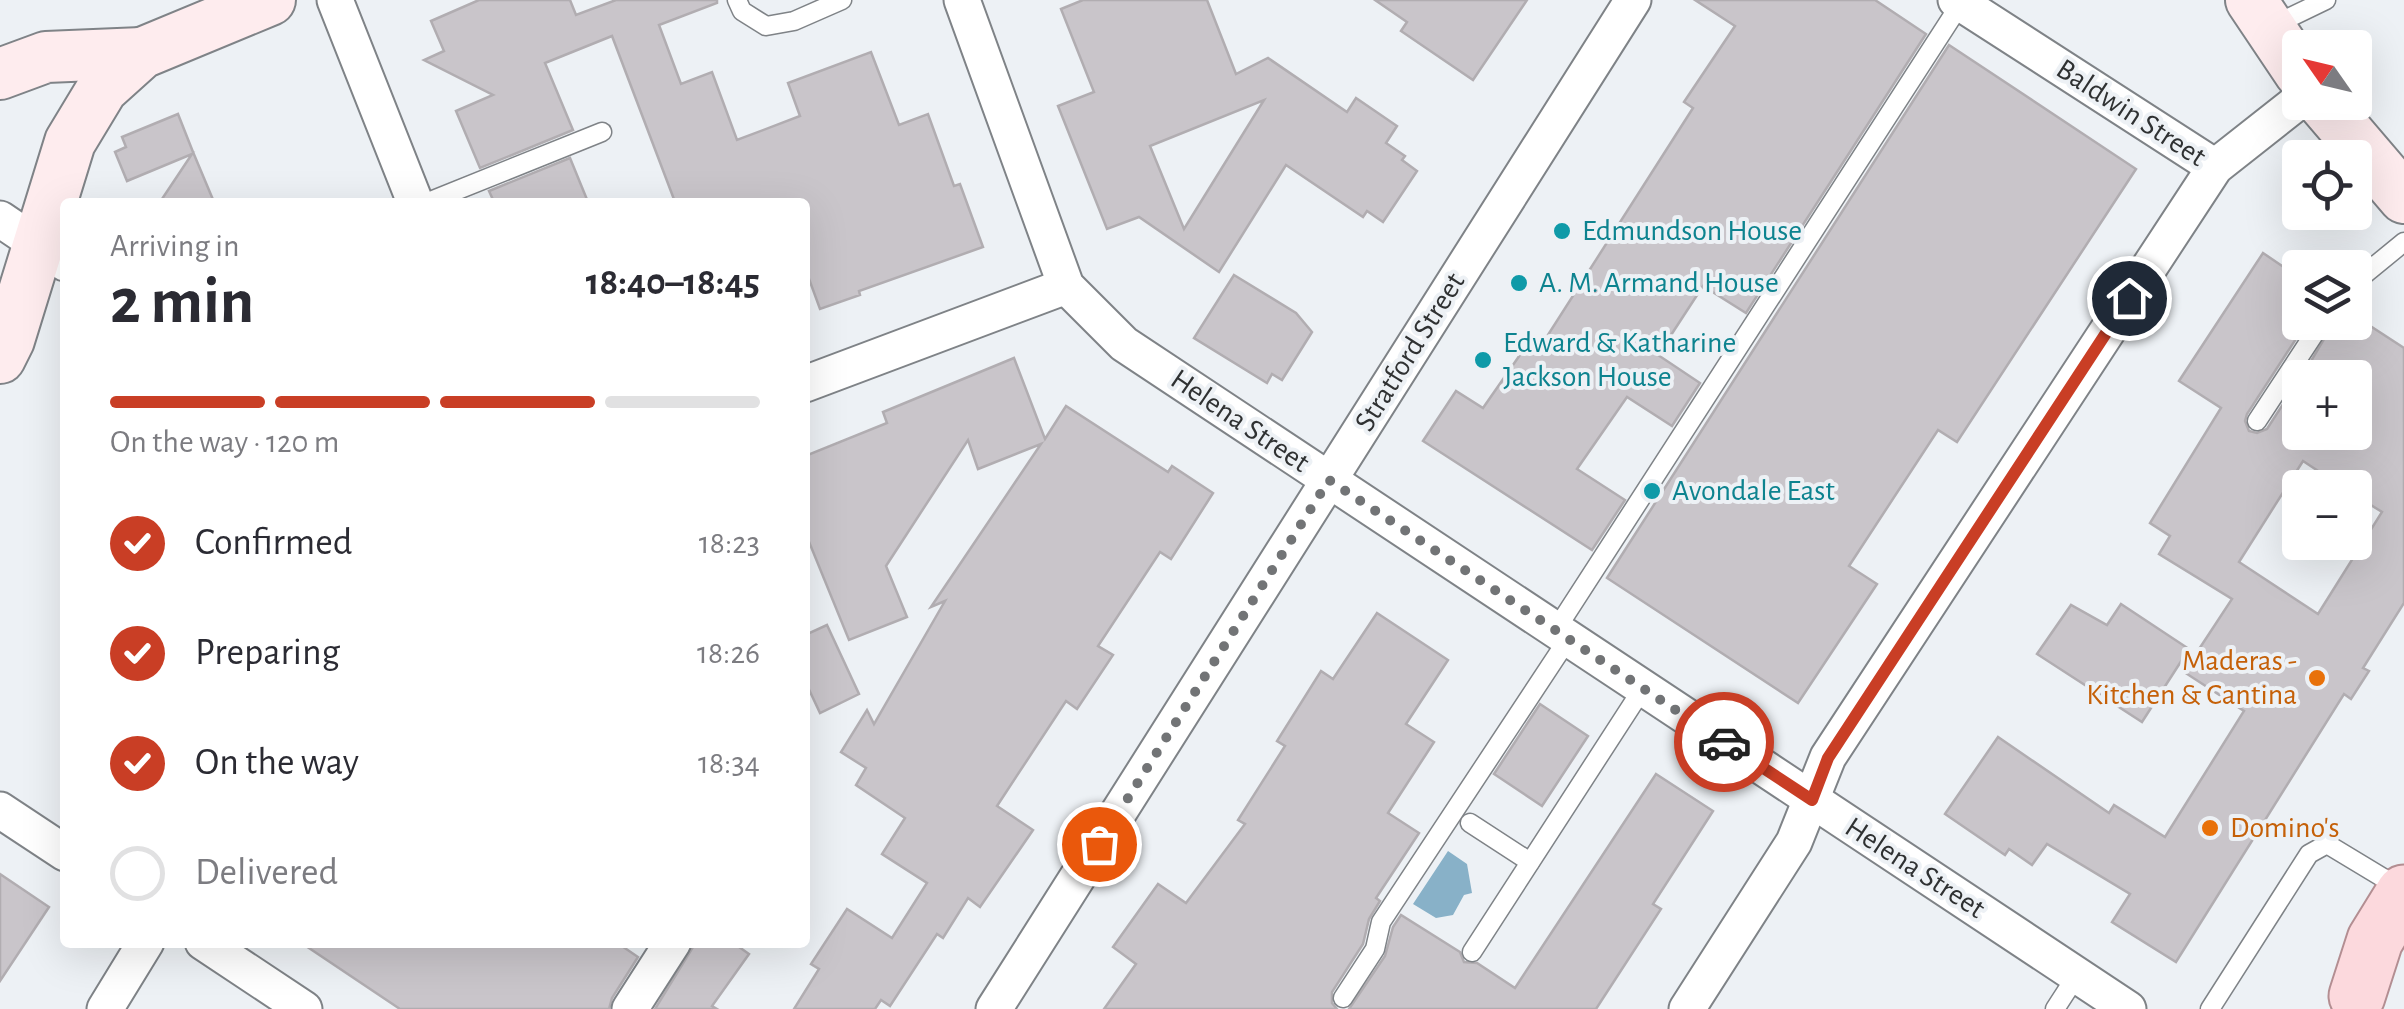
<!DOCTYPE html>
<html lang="en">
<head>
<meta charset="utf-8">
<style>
	:root { --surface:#fff; --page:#f2f2f3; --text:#2b2b33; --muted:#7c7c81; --line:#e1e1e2; --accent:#c93e25 }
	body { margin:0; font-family:"Alegreya Sans",sans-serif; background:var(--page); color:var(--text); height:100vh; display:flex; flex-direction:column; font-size:38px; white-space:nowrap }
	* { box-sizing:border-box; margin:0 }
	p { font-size:32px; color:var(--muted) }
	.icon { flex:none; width:55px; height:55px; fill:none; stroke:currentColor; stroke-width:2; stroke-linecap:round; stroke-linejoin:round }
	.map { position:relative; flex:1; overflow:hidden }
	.drawer { position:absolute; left:60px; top:198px; width:750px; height:750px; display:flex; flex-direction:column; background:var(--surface); border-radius:10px; box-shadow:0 10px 40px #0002 }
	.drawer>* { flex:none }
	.needle { width:65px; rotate:304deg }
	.tools { position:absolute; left:2282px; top:30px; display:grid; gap:20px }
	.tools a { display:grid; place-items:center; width:90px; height:90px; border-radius:10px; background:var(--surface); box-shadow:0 10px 40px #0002; font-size:50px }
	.pin { position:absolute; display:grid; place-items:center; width:85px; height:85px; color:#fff; margin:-42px; border:5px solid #fff; border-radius:50%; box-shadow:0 2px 10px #0007 }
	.courier { position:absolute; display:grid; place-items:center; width:100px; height:100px; margin:-50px; border:8px solid #c93e25; border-radius:50%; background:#fff; color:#222; box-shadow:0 2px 12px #0007 }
	.headline em { font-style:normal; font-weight:700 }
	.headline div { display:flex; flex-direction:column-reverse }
	.headline { display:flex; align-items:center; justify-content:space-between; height:170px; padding:0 50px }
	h1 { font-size:65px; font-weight:700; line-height:75px }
	.bar { display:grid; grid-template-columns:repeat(4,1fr); gap:15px 10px; align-content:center; height:120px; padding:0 50px }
	.bar i { height:12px; border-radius:8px; background:var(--line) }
	.bar .active { background:var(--accent) }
	.bar p { grid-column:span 4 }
	ol { padding:0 50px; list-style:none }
	li { display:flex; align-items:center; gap:30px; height:110px }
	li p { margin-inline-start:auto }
	li .icon { padding:10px; border-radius:50%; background:var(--accent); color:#fff; stroke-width:4 }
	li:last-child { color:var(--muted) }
	li i { width:55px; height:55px; border:5px solid var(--line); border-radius:50% }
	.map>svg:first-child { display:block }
</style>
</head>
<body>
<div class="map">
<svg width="2404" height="1009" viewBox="0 0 2404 1009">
	<rect width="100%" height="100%" fill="#edf1f5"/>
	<polygon fill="#88b1c8" points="1448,851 1467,864 1472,893 1464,895 1453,915 1436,918 1413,904"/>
	<g fill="#c9c5ca" stroke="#b1adb1" stroke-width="2.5" fill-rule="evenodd">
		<polygon points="479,0 570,0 576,15 616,0 717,0 717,3 659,25 681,84 712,72 737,140 800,116 788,83 871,52 899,125 928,114 954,186 960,184 983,247 859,291 860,295 820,309 805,268 805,202 675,202 612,36 545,63 573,130 480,168 456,111 493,95 424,60 444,51 431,21"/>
		<path d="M1083,0H1207L1236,74L1268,58L1347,112L1356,98L1397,126L1386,143L1405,156L1402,160L1417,171L1383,222L1367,211L1363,217L1286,165L1219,272L1139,217L1107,229L1058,106L1094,92L1061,9ZM1264,100L1184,229L1150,146Z"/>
		<polygon points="1375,0 1527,0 1473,80 1401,31 1407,22"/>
		<polygon points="1695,0 1875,0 1926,34 1746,313 1703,286 1658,355 1700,383 1672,426 1627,397 1577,469 1625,500 1592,550 1423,441 1456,391 1483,408 1529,342 1539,349 1693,108 1684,102 1735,26"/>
		<polygon points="1949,45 2136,169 1957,442 1938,430 1849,566 1877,584 1798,703 1607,578"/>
		<polygon points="178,114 193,152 214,202 160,202 192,154 127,181 115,152 126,147 122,137"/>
		<polygon points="570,158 588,202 494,202 489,191"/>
		<path d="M2263,253L2300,278V322H2307L2247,414L2245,421L2249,431L2257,433L2267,429L2300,378V432H2355V378H2301L2334,322H2355V316L2404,348V603L2363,668L2369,671L2351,699L2344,694L2176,962L2112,922L2130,894L2047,844L2032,865L2009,849L2005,855L1945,814L1998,737L2109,813L2114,805L2165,837L2244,711L2184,672L2232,599L2159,554L2170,536L2150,523L2221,408L2179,381ZM2303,461L2344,488H2355V495L2382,512L2318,614L2239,562Z"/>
		<polygon points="1234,275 1296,313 1312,332 1282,380 1272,374 1267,383 1194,338"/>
		<polygon points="1014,358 1045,439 1066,406 1168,472 1172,466 1213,493 1171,559 1160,552 1098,646 1113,655 1077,709 1066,701 997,806 1033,830 980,907 968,898 943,938 937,934 890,1006 881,1000 875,1009 794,1009 819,969 811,964 847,909 892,938 927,883 882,854 905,818 856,785 866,768 841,752 867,710 874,724 945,601 931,607 1041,444 978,469 968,440 886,566 907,617 849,640 805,532 805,456 887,423 883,412"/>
		<polygon points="2121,604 2189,649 2142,722 2037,654 2071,605 2107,625"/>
		<polygon points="1377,613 1448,660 1406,724 1434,742 1388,813 1419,833 1376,898 1380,901 1369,919 1363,944 1332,992 1332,1003 1337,1009 1104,1009 1136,964 1113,947 1158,884 1186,903 1245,824 1238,820 1285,746 1277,741 1321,671 1333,679"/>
		<polygon points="827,625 859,694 820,713 805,681 805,635"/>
		<polygon points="1540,704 1588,736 1542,806 1494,774"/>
		<polygon points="1656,774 1713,811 1653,904 1661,909 1596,1009 1349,1009 1385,956 1393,927 1401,915 1460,952 1464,962 1477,963 1515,988"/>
		<polygon points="0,874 49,907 0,981"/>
		<polygon points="300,942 616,942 638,957 612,998 609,1009 400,1009"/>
		<polygon points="696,942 732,942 749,954 712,1006 717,1009 655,1009"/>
	</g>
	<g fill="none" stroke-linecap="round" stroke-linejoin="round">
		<defs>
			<g id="lane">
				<polyline points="737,0 742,11 766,26 794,21 842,0"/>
				<polyline points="2274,25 2326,0"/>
				<polyline points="428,202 602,132"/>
				<polyline points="2355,282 2404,242"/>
				<polyline points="2257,421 2322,322"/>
				<polyline points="1555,631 1961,3"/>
				<polyline points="1470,823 1530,862"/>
				<polyline points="1472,952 1643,688"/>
				<polyline points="1343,998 1375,949 1381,922 1568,639"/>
				<polyline points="2055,1009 2077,975"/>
				<polyline points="2210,1009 2309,854 2327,844 2400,888"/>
			</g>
			<g id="street">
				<polyline points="335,0 415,202"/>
				<polyline points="962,0 1066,286 1124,344 2128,1009"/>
				<polyline points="1956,0 2215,167"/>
				<polyline points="0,219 65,263"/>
				<polyline points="805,384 1066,286"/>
				<polyline points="0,810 65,853"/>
				<polyline points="203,942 304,1009"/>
				<polyline points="105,1009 146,942"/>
				<polyline points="630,1009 673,942"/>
				<polyline points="994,1009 1633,0"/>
				<polyline points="1687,1009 1794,842 1828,757 2215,167 2300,100"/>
			</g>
			<g id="secondary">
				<polyline points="2251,0 2300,73"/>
				<polyline points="0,74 46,57 142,53"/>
				<polyline points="2322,102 2404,198"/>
				<polyline points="0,358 9,340 70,142 102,89 142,53 270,0"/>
			</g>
			<polyline id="primary" points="2357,996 2375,940 2404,893"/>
		</defs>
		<use href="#lane" stroke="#7f8387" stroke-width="21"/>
		<use href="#street" stroke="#7f8387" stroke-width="39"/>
		<use href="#secondary" stroke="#7f8387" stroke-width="54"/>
		<use href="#primary" stroke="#b38e92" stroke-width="59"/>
		<use href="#lane" stroke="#fff" stroke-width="18"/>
		<use href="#street" stroke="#fff" stroke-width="35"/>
		<use href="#secondary" stroke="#feecee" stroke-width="50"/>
		<use href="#primary" stroke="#fcd9dd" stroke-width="55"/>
	</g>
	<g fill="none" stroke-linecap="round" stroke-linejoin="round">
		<polyline stroke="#727476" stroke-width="10" stroke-dasharray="0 18" points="1099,844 1329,480 1724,742"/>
		<polyline stroke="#c93e25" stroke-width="12" points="1724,742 1812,800 1828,758 2129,298"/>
	</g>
	<g fill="#0f9aa8" stroke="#edf1f5" stroke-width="4">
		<circle cx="1562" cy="231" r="10"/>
		<circle cx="1519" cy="283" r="10"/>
		<circle cx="1483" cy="360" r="10"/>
		<circle cx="1652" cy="491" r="10"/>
	</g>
	<g fill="#e8710a" stroke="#edf1f5" stroke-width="4">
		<circle cx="2317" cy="678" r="10"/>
		<circle cx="2210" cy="828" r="10"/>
	</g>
	<g text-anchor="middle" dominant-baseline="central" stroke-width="8" stroke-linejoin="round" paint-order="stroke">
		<g font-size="30" fill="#2f3132" stroke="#edf1f5">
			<text transform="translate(2131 113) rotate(33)">Baldwin Street</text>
			<text transform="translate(1410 352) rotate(-58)">Stratford Street</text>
			<text transform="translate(1240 421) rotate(34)">Helena Street</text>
			<text transform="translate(1915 868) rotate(33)">Helena Street</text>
		</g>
		<g font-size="30" fill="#0d838f" stroke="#edf1f5" text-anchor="start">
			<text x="1582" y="231">Edmundson House</text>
			<text x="1539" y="283">A. M. Armand House</text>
			<text x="1503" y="343">Edward &amp; Katharine<tspan x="1503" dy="34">Jackson House</tspan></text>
			<text x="1672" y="491">Avondale East</text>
		</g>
		<g font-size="30" fill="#c56008" stroke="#edf1f5" text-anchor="end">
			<text x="2297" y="661">Maderas -<tspan x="2297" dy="34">Kitchen &amp; Cantina</tspan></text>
			<text x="2230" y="828" text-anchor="start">Domino's</text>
		</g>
	</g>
</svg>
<div class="tools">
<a><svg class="needle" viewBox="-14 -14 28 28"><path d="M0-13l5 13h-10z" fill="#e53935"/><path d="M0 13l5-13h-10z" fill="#7c7c81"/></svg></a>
<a><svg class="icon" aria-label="locate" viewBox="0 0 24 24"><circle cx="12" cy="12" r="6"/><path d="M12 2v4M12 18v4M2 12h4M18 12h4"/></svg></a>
<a><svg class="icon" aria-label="layers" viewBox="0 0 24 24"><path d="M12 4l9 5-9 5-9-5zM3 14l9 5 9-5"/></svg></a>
<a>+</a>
<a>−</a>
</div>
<div class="pin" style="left:1099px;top:844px;background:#ea580c"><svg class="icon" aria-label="bag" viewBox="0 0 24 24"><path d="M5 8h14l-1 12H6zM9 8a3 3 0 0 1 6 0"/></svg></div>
<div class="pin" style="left:2129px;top:298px;background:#1f2937"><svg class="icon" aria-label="home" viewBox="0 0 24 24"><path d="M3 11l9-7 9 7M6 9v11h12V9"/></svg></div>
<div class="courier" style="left:1724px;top:742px"><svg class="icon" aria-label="car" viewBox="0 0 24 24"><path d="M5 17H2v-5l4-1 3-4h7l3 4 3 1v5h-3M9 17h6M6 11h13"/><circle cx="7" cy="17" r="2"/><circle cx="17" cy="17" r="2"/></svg></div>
<section class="drawer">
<div class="headline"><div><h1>2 min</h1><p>Arriving in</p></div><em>18:40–18:45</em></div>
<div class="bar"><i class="active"></i><i class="active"></i><i class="active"></i><i></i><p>On the way · 120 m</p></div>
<ol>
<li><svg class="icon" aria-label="check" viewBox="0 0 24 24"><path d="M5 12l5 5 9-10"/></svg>Confirmed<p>18:23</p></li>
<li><svg class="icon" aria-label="check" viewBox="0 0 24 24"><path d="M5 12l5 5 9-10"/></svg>Preparing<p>18:26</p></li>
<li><svg class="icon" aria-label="check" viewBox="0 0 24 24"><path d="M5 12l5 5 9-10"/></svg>On the way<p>18:34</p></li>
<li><i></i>Delivered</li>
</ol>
</section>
</div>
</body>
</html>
